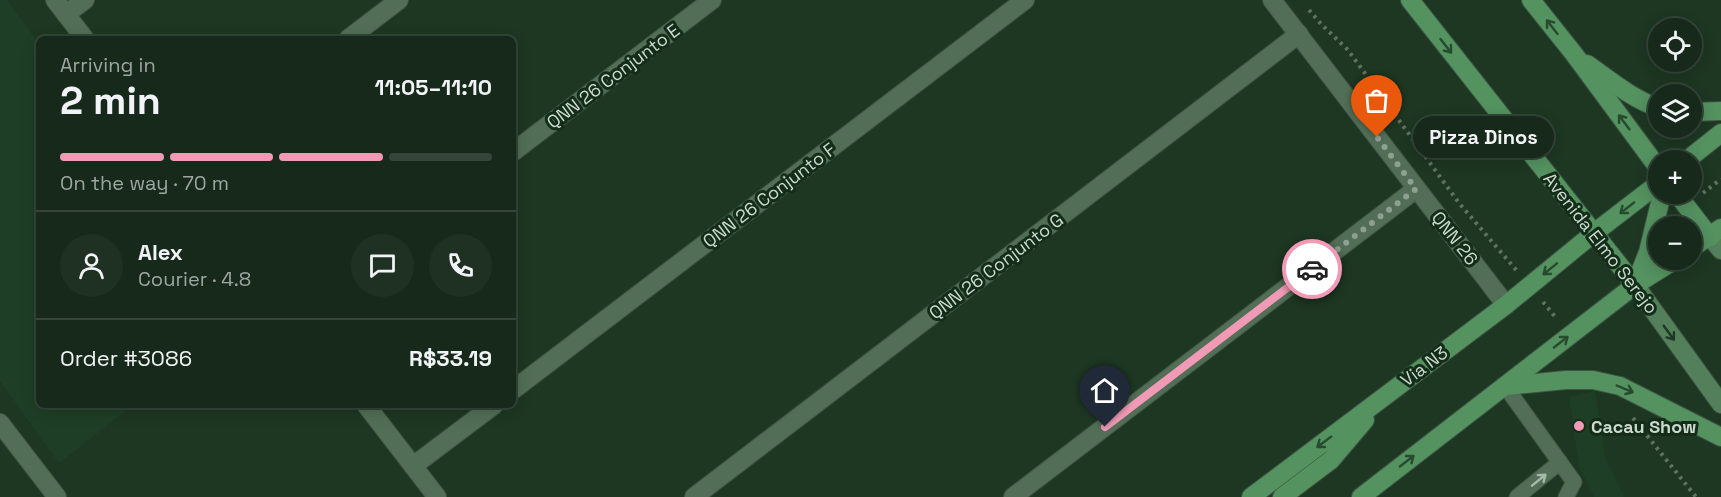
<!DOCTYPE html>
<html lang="en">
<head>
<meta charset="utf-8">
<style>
	:root { --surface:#16291a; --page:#1f3123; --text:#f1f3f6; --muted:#9ea6a2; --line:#354539; --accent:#f09ab6 }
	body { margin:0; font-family:"Space Grotesk",sans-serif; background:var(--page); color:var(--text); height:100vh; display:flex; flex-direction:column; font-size:22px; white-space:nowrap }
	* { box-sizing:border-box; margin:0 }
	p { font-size:20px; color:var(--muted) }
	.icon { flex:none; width:33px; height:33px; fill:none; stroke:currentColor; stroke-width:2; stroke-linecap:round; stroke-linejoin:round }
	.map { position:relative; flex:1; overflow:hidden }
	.details { position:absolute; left:36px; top:36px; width:480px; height:372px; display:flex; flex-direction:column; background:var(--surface); border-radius:9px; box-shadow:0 3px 15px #0003,0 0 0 2px var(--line) }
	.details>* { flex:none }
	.controls { position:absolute; left:1648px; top:18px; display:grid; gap:12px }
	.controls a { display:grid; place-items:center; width:54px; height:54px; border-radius:50%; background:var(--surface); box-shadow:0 3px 15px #0003,0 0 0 2px var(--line); font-size:30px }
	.pin { position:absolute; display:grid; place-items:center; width:51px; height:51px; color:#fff; margin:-62px -26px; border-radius:50% 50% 50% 0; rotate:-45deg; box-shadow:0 0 6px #0007 }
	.pin .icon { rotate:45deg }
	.courier { position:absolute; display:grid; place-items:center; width:60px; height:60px; margin:-30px; border:4px solid #f09ab6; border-radius:50%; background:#fff; color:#222; box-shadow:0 2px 8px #0007 }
	.bubble { position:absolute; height:42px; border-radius:21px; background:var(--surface); box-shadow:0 3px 15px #0003,0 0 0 2px var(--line); font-size:20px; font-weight:700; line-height:42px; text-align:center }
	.summary em { font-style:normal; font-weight:700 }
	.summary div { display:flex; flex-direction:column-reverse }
	.summary { display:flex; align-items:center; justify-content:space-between; height:102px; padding:0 24px }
	h1 { font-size:39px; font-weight:700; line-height:45px }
	.bar { display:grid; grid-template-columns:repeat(4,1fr); gap:9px 6px; align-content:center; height:72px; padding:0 24px }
	.bar i { height:8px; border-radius:4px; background:var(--line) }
	.bar .current { background:var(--accent) }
	.bar p { grid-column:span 4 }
	.line { display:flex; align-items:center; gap:15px; padding:0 24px; border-top:2px solid var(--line) }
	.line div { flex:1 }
	.round { display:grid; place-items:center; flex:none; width:63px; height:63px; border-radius:32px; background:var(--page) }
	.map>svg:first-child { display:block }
</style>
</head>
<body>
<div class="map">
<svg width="1721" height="497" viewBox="0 0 1721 497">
	<rect width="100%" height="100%" fill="#1d3722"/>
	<g fill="#1e3f25">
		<polygon points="0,0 7,0 39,44 39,405 133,405 59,463 0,381"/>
		<polygon points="1595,391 1605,457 1624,497 1594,497 1579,466 1569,397"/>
	</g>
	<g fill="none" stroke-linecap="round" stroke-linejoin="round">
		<defs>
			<g id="lane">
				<polyline points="1505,386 1574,482 1566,497"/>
				<polyline points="1517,497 1560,462"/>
			</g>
			<g id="street">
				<polyline points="55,0 85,39"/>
				<polyline points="1272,0 1506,305"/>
				<polyline points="66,14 85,0"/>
				<polyline points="348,39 399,0"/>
				<polyline points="513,152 712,0"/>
				<polyline points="513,390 1025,0"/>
				<polyline points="366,405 437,497"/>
				<polyline points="0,423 57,497"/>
				<polyline points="413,466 494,405"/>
				<polyline points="694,497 1299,34"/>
				<polyline points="1013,497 1416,189"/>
			</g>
			<g id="secondary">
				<polyline points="1710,237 1721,250"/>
				<polyline points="1635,285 1721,404"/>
			</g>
			<g id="primary">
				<polyline points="1410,0 1635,285"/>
				<polyline points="1531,0 1574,54 1659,169"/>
				<path d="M1587,64C1610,80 1632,99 1659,108"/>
				<polyline points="1692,112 1721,111"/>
				<polyline points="1687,160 1721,133"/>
				<polyline points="1677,194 1710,237"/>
				<polyline points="1692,248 1721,228"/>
				<polyline points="1635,285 1648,252 1662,194"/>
				<polyline points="1505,386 1566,380 1593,380 1620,386 1721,437"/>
				<polyline points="1251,497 1506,305 1594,233 1659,183"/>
				<polyline points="1282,497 1331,460 1365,420"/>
				<polyline points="1361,497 1635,285 1675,260"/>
			</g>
		</defs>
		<use href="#lane" stroke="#3c5341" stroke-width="17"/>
		<use href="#street" stroke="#3c5341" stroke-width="20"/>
		<use href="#secondary" stroke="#3c5341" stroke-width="20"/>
		<use href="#primary" stroke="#3c5341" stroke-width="20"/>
		<g stroke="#5d7361" stroke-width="4" stroke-dasharray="3 4.5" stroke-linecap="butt">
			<polyline points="1309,10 1322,25 1348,50 1459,203 1517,271"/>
			<polyline points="1703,193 1721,179"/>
			<polyline points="1543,302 1557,319"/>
			<polyline points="1633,418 1696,497"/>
		</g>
		<use href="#lane" stroke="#526e56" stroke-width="15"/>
		<use href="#street" stroke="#526e56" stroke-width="18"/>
		<use href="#secondary" stroke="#53805b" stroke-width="18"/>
		<use href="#primary" stroke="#549260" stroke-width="18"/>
	</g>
	<defs><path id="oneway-shaft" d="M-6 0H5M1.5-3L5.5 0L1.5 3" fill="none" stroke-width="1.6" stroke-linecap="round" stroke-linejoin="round" transform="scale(1.5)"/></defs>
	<g stroke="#264b2e">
		<use href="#oneway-shaft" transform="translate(1552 27) rotate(-128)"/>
		<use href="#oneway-shaft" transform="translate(1446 46) rotate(52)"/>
		<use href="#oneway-shaft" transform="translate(1624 122) rotate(-127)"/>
		<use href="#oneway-shaft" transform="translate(1627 208) rotate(142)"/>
		<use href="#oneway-shaft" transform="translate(1550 269) rotate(141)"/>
		<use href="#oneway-shaft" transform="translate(1561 342) rotate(-38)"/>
		<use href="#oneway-shaft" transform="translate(1625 389) rotate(23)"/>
		<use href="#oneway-shaft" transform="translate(1324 442) rotate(143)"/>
		<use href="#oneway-shaft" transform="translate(1407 461) rotate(-38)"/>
	</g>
	<use stroke="#1d3923" href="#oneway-shaft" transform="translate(1669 333) rotate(54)"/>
	<use stroke="#a7baa9" href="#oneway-shaft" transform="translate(1539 480) rotate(-39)"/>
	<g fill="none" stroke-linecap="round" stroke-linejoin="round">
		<polyline stroke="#8ea191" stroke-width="6" stroke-dasharray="0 10.8" points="1312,269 1416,189 1377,137"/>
		<polyline stroke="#f09ab6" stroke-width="8" points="1105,427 1312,269"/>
	</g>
	<circle fill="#f09ab6" stroke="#132d19" stroke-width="2" cx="1579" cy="426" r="6"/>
	<g text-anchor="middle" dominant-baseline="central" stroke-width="6" stroke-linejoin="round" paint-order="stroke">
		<g font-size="18" fill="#cbdacd" stroke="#132d19">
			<text transform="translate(613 76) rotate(-37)">QNN 26 Conjunto E</text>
			<text transform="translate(769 195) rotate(-37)">QNN 26 Conjunto F</text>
			<text transform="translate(1455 238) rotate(52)">QNN 26</text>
			<text transform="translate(1601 243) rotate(52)">Avenida Elmo Serejo</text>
			<text transform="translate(996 266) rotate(-37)">QNN 26 Conjunto G</text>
			<text transform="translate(1424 366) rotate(-37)">Via N3</text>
		</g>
		<g font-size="18" font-weight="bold" fill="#cbdacd" stroke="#132d19" text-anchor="start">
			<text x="1591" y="426">Cacau Show</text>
		</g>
	</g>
</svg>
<div class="controls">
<a><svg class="icon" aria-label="locate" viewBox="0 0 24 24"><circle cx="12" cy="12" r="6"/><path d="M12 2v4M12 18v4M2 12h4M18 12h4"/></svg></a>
<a><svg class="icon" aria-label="layers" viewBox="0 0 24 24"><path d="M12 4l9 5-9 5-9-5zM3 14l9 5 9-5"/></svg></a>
<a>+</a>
<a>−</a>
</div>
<div class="pin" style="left:1377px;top:137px;background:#ea580c"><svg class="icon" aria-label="bag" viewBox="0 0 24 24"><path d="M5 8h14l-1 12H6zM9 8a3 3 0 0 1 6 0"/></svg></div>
<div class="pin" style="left:1105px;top:427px;background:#1f2937"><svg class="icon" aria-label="home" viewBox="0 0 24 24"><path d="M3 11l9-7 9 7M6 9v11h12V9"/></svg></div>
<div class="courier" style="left:1312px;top:269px"><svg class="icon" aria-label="car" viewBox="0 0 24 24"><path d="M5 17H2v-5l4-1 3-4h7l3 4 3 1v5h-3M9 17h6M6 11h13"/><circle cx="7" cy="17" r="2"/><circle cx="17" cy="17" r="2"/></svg></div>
<div class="bubble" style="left:1413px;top:116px;width:141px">Pizza Dinos</div>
<section class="details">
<div class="summary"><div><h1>2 min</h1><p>Arriving in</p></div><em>11:05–11:10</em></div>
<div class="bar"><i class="current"></i><i class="current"></i><i class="current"></i><i></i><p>On the way · 70 m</p></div>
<div class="line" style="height:108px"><a class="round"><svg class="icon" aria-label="person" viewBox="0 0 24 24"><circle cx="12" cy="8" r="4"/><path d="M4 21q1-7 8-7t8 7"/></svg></a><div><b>Alex</b><p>Courier · 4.8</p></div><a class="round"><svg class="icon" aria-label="chat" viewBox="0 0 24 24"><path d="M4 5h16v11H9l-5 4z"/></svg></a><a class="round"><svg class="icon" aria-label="phone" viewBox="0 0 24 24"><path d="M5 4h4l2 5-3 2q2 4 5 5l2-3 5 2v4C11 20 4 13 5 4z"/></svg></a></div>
<div class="line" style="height:78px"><div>Order #3086</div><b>R$33.19</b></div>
</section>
</div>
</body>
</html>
